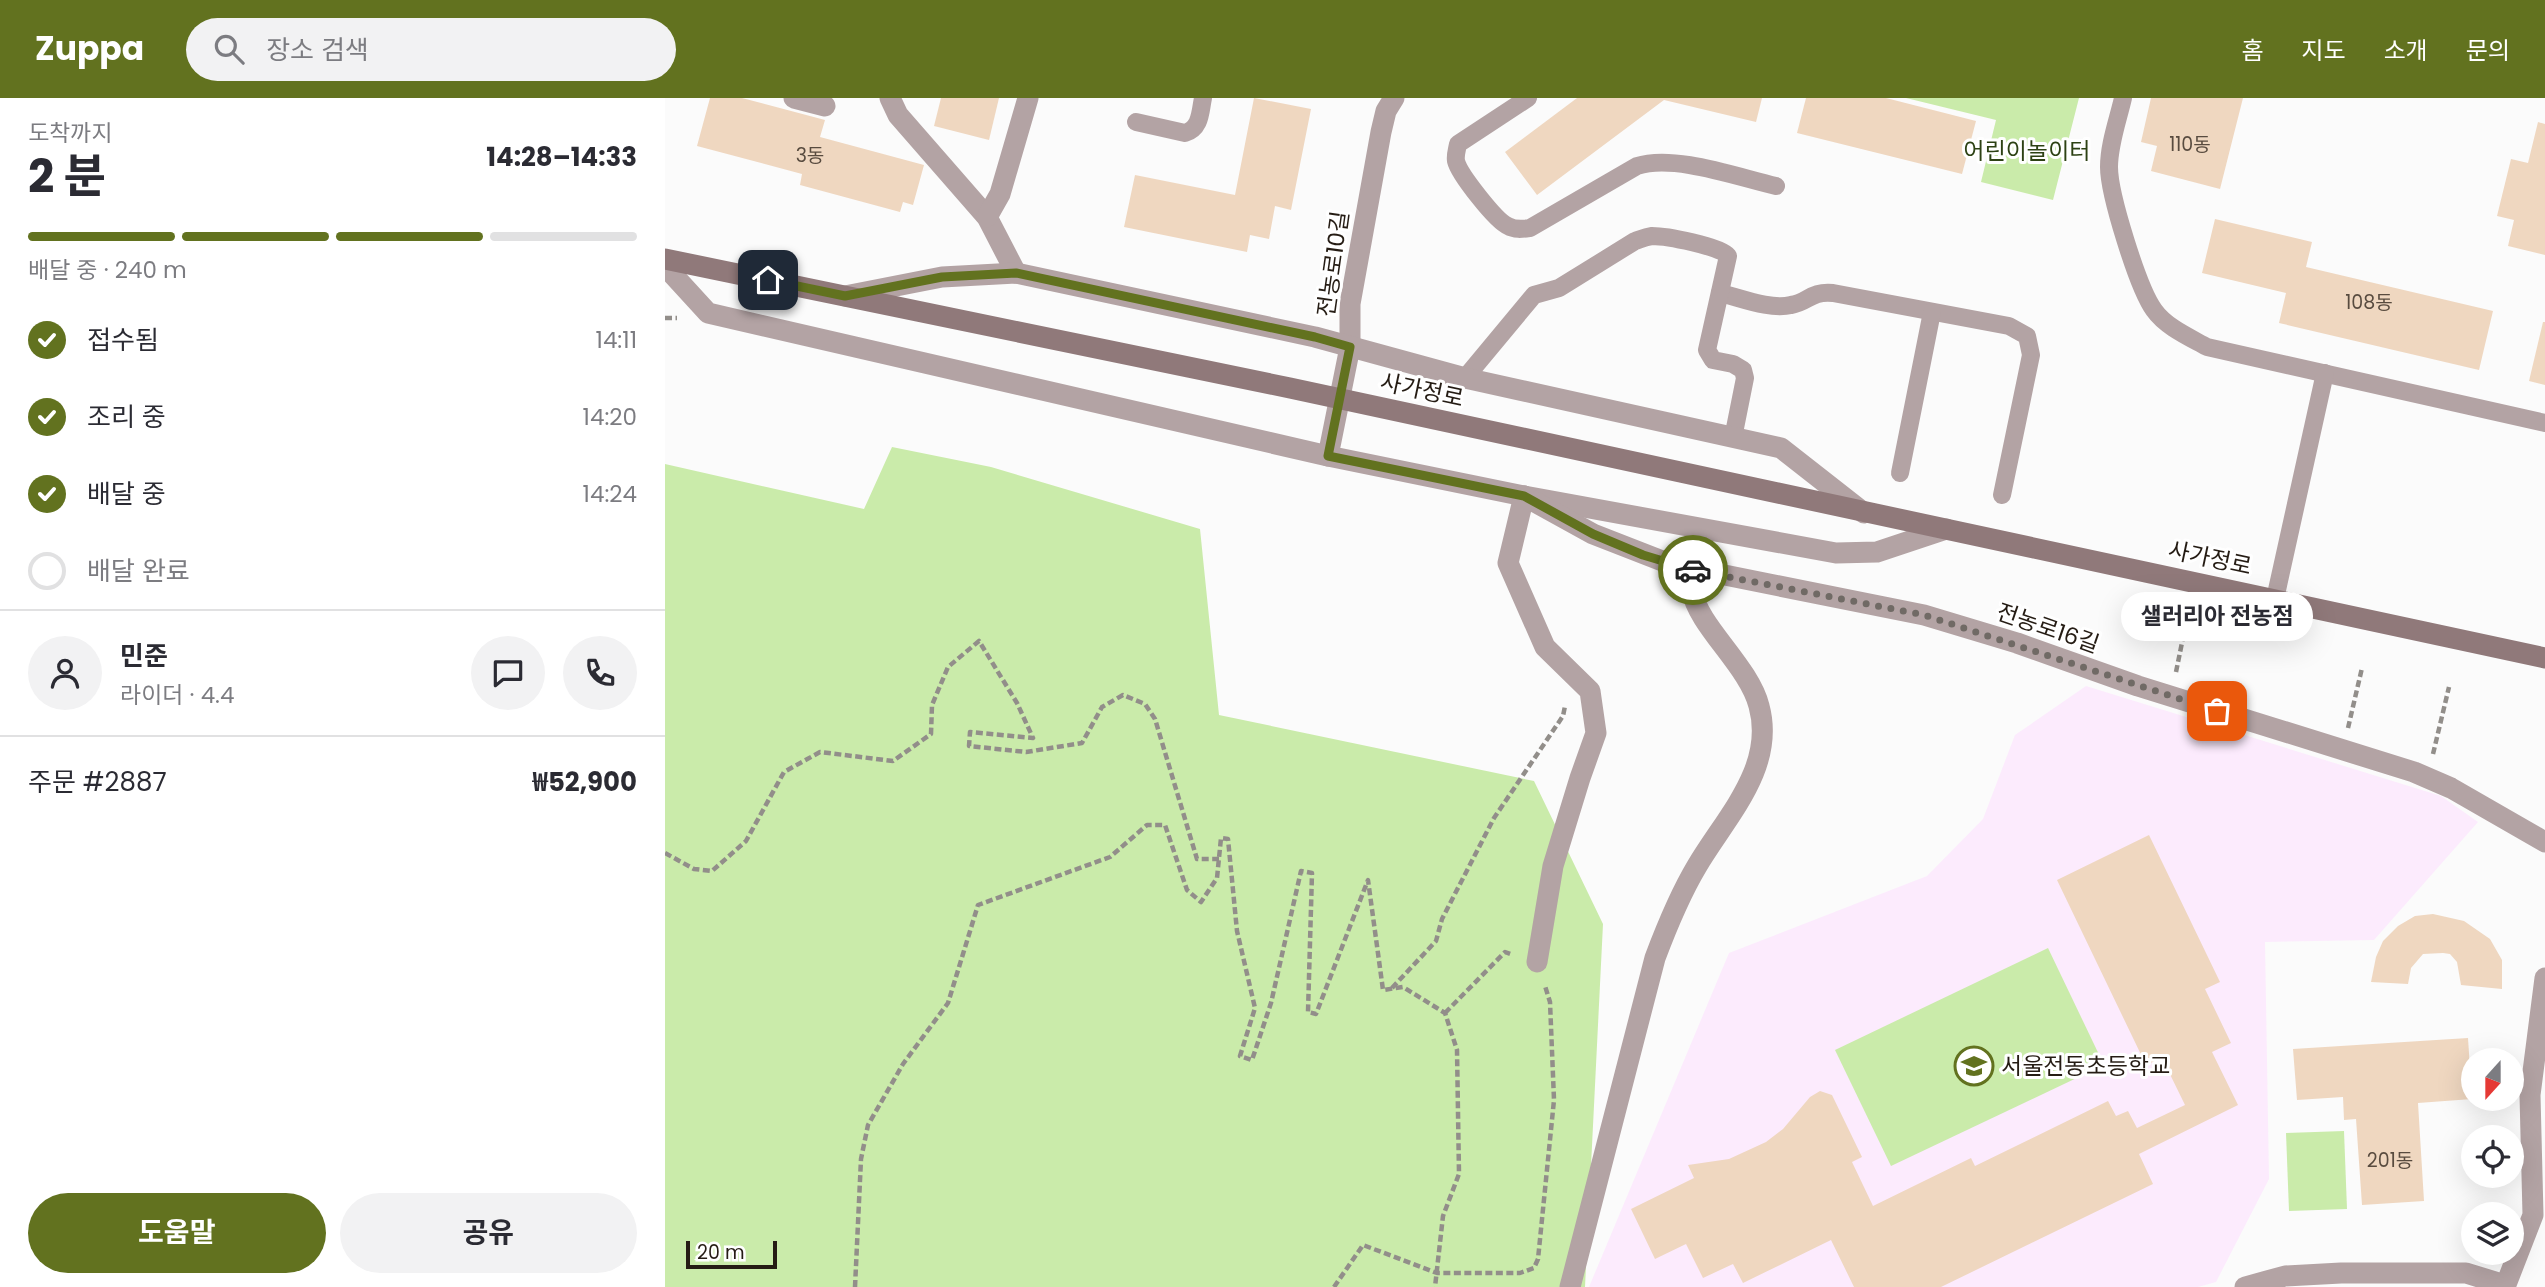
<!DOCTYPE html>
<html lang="ko">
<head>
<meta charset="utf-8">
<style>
	:root { --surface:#fff; --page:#f2f2f3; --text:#2b2b33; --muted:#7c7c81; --line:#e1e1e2; --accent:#62721f }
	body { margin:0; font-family:Poppins,"Noto Sans KR",sans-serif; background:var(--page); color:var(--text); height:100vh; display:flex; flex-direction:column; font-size:26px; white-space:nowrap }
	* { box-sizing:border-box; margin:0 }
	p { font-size:23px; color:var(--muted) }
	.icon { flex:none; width:38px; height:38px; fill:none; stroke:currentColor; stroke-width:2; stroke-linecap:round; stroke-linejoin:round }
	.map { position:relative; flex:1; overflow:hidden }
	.drawer { display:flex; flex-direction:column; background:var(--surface); width:665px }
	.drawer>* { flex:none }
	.needle { width:46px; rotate:201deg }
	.tools { position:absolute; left:1796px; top:950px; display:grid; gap:14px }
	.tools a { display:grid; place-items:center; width:63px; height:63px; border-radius:50%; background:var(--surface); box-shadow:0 7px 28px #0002; font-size:35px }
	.scale { position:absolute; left:21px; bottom:18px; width:91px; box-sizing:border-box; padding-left:7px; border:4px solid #251c14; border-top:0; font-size:19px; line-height:24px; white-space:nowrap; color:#251c14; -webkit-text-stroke:5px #fff; paint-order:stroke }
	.pin { position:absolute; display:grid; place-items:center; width:60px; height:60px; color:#fff; margin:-30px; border-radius:14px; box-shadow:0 4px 10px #0006 }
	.courier { position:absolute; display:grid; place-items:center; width:70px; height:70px; margin:-35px; border:5px solid #62721f; border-radius:50%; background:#fff; color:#222; box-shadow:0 2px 9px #0007 }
	.bubble { position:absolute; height:49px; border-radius:24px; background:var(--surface); box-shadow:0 7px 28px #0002; font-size:23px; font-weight:700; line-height:49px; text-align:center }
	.overview em { font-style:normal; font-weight:700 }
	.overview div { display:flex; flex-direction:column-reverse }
	.overview { display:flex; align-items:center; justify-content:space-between; height:119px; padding:0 28px }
	h1 { font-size:46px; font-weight:700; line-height:52px }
	.bar { display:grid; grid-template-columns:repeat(4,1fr); gap:10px 7px; align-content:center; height:84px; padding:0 28px }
	.bar i { height:9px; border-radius:5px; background:var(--line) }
	.bar .on { background:var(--accent) }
	.bar p { grid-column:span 4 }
	.line { display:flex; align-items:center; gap:18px; padding:0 28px; border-top:2px solid var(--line) }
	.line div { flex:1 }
	.round { display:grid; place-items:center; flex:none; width:74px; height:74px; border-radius:37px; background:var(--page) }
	ol { padding:0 28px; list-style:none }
	li { display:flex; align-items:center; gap:21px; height:77px }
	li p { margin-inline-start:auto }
	li .icon { padding:7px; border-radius:50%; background:var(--accent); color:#fff; stroke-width:4 }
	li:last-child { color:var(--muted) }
	li i { width:38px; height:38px; border:4px solid var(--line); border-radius:50% }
	.button { display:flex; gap:14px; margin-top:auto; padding:14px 28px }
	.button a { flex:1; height:80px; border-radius:42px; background:var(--accent); color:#fff; font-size:28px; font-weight:700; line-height:80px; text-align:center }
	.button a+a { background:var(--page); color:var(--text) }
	header { display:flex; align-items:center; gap:42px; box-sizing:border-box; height:98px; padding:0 35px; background:var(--accent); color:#fff }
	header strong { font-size:33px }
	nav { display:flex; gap:38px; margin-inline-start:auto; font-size:24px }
	.search { width:490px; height:63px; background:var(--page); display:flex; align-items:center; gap:18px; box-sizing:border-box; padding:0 24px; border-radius:38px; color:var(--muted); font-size:26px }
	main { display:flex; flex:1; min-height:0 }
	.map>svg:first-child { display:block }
</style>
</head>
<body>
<header>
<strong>Zuppa</strong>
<div class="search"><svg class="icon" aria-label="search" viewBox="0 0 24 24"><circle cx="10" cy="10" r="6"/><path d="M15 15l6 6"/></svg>장소 검색</div>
<nav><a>홈</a><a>지도</a><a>소개</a><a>문의</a></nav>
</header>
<main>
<section class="drawer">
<div class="overview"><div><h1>2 분</h1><p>도착까지</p></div><em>14:28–14:33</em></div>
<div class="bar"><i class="on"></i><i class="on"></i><i class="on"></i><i></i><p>배달 중 · 240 m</p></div>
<ol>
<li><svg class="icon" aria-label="check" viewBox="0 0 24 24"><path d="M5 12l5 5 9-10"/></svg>접수됨<p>14:11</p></li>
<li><svg class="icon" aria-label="check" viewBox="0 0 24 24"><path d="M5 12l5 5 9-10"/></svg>조리 중<p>14:20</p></li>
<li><svg class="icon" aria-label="check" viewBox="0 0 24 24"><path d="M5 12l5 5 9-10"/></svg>배달 중<p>14:24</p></li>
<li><i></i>배달 완료</li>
</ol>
<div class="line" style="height:126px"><a class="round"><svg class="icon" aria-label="person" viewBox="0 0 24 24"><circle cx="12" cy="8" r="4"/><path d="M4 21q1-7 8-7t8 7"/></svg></a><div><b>민준</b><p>라이더 · 4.4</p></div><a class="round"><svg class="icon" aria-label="chat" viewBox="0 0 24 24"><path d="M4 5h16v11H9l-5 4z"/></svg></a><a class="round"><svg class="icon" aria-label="phone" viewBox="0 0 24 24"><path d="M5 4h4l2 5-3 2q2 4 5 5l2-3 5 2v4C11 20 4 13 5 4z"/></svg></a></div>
<div class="line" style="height:91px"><div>주문 #2887</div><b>₩52,900</b></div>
<div class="button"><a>도움말</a><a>공유</a></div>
</section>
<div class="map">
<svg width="1880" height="1189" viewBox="0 0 1880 1189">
	<rect width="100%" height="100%" fill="#fbfbfb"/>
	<polygon fill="#fcebfd" points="1421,588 1776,698 1813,724 1709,842 1600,844 1604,1081 1551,1184 1533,1189 924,1189 1064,855 1262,778 1318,721 1350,637"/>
	<g fill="#caebaa">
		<polygon points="1241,0 1414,0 1388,102 1316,84 1331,22"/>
		<polygon points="227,349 326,369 535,431 554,617 869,683 938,826 920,1189 0,1189 0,366 199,411"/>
		<polygon points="1383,850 1439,967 1226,1068 1170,952"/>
		<polygon points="1679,1033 1682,1111 1624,1113 1621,1035"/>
	</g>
	<g fill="#efd7c0">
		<polygon points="45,0 77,0 160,22 155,39 259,67 248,107 238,104 235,114 135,87 137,76 32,48"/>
		<polygon points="276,0 334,0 324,42 269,28"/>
		<polygon points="589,0 646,11 626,112 610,108 604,141 585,137 582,154 459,129 470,77 570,97"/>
		<polygon points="912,0 1097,0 1091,24 999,2 872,97 840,54"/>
		<polygon points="1141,0 1221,0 1311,23 1297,76 1132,35"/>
		<polygon points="1486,0 1578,0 1555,91 1486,73 1492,48 1476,44"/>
		<polygon points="1873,24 1880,26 1880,157 1843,148 1849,122 1832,118 1846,61 1863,65"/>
		<polygon points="1550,121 1647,144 1641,169 1828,213 1814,272 1614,225 1621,195 1537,175"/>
		<polygon points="1878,224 1880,224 1880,287 1864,283"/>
		<polygon points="1484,737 1555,884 1540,891 1566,945 1547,954 1573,1007 1474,1056 1488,1086 1276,1189 1189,1189 1166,1142 1078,1185 1068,1166 1038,1180 1021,1146 990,1161 966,1111 1029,1080 1023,1067 1064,1061 1101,1044 1118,1031 1145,999 1155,993 1167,997 1197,1059 1187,1064 1208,1108 1306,1060 1310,1068 1443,1003 1451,1018 1463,1013 1472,1030 1520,1007 1497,960 1481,967 1392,782"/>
		<polygon points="1768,816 1799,823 1825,841 1837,862 1837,891 1796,887 1792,864 1785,856 1778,855 1758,856 1746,870 1743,886 1706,884 1711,859 1718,843 1733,828 1750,818"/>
		<polygon points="1803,940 1807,1001 1753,1005 1759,1103 1697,1107 1691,1021 1679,1022 1678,999 1632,1002 1628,951"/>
	</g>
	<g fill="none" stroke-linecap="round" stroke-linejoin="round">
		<g stroke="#928e8a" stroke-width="4.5" stroke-dasharray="7 3.5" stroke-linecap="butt">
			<polyline points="0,220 12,220"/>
			<polyline points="1511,574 1520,530"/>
			<polyline points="1683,630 1697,570"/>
			<polyline points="1768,656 1784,589"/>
			<polyline points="0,755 29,771 47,773 81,743 119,674 155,654 228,663 266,636 267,607 283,569 314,543 352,605 368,640 305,634 304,648 361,654 417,645 437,609 458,597 480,606 490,621 532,761 554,761"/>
			<polyline points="727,890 771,843 777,821 829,720 898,618 900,608"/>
			<polyline points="780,915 840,854 848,857"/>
			<polyline points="190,1189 196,1061 203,1027 238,966 283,905 313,807 445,759 482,727 500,727 522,792 536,804 552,780 556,740 563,741 572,833 590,910 575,958 587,962 606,905 636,773 647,775 643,914 651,916 703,782 718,892 738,889 780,915 792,952 794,1076 778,1118 770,1189"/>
			<polyline points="669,1189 698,1147 772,1175 855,1175 869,1170 873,1161 889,1002 885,904 880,888"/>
		</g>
		<g stroke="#b3a3a4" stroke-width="18">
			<path d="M863,0L793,46C792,52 790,57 791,63C794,76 831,123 843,128C850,132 857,131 865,130L972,68C1009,56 1072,79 1111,88"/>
			<path d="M1458,0C1453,22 1444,46 1444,69C1444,96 1473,190 1489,212C1501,229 1524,239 1542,249L1880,325"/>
			<path d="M471,24L520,35C536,30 535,14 538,0"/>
			<path d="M1055,195C1076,200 1105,212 1126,207C1144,204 1145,193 1168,195L1344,228L1362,238L1366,257L1337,397"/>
			<path d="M800,280L869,197L894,190L970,143C976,141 980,139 987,138C1001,138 1055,148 1063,158L1042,252L1048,262L1068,266L1078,272L1080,280L1068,340"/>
			<polyline points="1235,375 1267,214"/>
			<polyline points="1610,501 1660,275"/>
		</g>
		<g stroke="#b3a3a4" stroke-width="21">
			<polyline points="129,0 160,8"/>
			<polyline points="225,0 233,17 322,119 351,175"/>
			<polyline points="729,0 721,13 716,34 685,206 685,249 663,358 859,398 1171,455 1212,454 1281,431"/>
			<polyline points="322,119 335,96 363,0"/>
			<polyline points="0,168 43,215 663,358"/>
			<polyline points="180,198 277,179 351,175 650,239 800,280 1116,350 1199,415"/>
			<polyline points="859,398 928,436 1005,466 1259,517 1352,545 1473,588 1749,674 1786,690 1880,744"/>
			<polyline points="859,398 843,465 880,549 925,593 931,635 915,680 888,768 872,864"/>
			<path d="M905,1189L990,860C1002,828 1014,798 1032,768C1060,720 1111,670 1094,608C1084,568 1033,528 1027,493C1026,487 1027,479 1027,472"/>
			<polyline points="1580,1189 1620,1178 1676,1175 1801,1175 1840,1187"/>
			<polyline points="1840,1189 1868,1117 1865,997 1880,880"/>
		</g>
		<polyline stroke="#90797a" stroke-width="21" points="0,161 625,290 1880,560"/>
	</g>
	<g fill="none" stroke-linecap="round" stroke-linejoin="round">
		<polyline stroke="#706a65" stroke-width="7" stroke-dasharray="0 12.6" points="1028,472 1259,517 1552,613"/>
		<polyline stroke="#62721f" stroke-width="9" points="103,182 180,198 277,179 351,175 650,239 685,249 663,358 859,398 928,436 978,457 1028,472"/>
	</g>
	<defs>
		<symbol id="school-ring" viewBox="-11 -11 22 22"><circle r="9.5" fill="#fff" stroke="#62721f" stroke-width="1.5"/><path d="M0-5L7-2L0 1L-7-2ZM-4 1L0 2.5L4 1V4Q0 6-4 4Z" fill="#62721f"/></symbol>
	</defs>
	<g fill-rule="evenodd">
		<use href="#school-ring" x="1287" y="946" width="44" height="44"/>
	</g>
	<g text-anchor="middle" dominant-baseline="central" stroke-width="6" stroke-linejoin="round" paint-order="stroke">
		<g font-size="19" fill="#584b3f">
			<text x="1525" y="46">110동</text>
			<text x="145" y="57">3동</text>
			<text x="1704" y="204">108동</text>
			<text x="1725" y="1062">201동</text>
		</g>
		<g font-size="23" fill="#2d4214" stroke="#fff">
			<text x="1362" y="53">어린이놀이터</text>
		</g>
		<g font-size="23" fill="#251c14" stroke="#fff">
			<text transform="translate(668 166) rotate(-82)">전농로10길</text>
			<text transform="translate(757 292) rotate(12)">사가정로</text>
			<text transform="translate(1545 460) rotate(12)">사가정로</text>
			<text transform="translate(1383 530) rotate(19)">전농로16길</text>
		</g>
		<g font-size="23" fill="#251c14" stroke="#fff" text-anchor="start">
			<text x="1336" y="968">서울전동초등학교</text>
		</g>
	</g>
</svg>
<div class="tools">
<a><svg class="needle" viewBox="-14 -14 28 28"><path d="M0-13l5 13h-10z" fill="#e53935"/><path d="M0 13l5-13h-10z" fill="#7c7c81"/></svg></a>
<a><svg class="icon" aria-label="locate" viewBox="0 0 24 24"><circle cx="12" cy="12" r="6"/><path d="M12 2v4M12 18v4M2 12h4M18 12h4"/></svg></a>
<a><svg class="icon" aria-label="layers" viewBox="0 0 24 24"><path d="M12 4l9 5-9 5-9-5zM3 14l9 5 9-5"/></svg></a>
</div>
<div class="scale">20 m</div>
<div class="pin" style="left:1552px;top:613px;background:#ea580c"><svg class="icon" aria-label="bag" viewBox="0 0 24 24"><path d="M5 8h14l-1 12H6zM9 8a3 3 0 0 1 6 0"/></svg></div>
<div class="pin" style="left:103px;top:182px;background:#1f2937"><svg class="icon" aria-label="home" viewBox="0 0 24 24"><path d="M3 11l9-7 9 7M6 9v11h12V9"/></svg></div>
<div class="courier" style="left:1028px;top:472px"><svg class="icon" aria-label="car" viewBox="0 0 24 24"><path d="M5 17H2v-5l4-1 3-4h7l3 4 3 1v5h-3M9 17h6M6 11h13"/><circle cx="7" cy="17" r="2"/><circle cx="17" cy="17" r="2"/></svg></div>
<div class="bubble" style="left:1456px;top:494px;width:192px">샐러리아 전농점</div>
</div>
</main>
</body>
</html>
